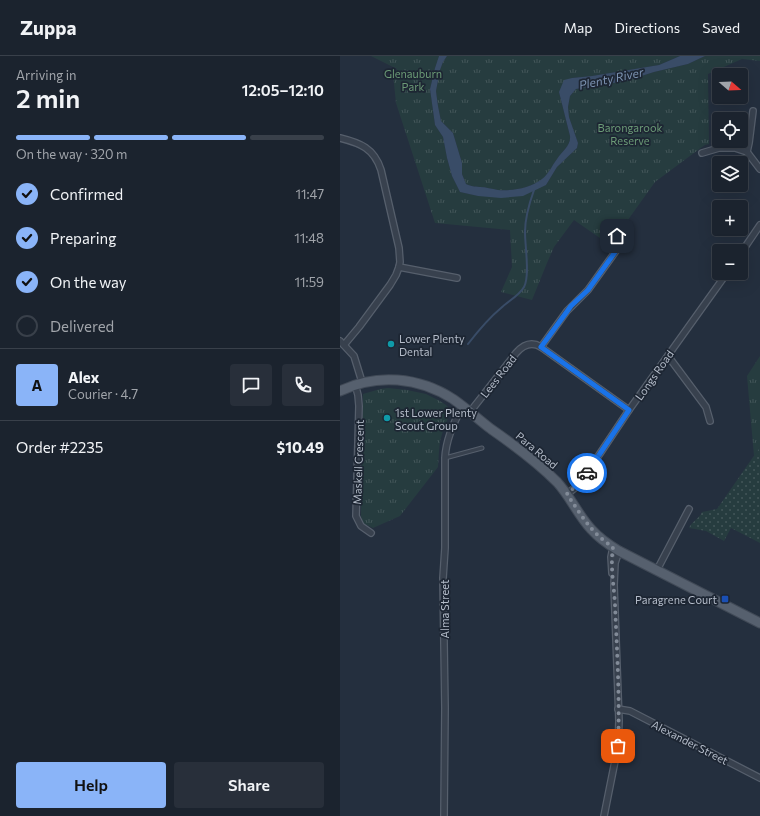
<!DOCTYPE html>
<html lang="en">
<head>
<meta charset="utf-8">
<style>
	:root { --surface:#1b232e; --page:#282f3a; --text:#f1f3f6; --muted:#a0a4aa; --line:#39404a; --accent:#8ab4f8 }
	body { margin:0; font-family:Commissioner,sans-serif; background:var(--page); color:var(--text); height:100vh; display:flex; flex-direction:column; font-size:15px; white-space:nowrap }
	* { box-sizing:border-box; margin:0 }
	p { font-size:13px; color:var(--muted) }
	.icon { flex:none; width:22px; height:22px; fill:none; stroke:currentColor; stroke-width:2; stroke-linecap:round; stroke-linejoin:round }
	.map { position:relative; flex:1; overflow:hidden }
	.sheet { display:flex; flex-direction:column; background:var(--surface); width:340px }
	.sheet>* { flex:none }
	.needle { width:26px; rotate:109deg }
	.tools { position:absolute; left:372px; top:12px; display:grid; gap:8px }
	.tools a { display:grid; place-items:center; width:36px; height:36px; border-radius:4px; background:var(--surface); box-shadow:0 4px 16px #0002,0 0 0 1px var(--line); font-size:20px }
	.pin { position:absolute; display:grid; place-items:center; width:34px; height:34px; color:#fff; margin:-17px; border-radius:8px; box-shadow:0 2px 6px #0006 }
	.courier { position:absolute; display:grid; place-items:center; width:40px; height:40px; margin:-20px; border:3px solid #1a73e8; border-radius:50%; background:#fff; color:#222; box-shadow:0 1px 5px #0007 }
	.head em { font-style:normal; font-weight:600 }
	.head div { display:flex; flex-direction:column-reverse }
	.head { display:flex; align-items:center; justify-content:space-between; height:68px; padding:0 16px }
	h1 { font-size:26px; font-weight:600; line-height:30px }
	.bar { display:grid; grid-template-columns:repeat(4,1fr); gap:6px 4px; align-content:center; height:48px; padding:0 16px }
	.bar i { height:5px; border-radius:3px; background:var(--line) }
	.bar .on { background:var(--accent) }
	.bar p { grid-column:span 4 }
	.line { display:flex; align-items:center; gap:10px; padding:0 16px; border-top:1px solid var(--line) }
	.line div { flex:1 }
	.round { display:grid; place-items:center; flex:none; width:42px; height:42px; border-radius:4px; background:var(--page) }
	ol { padding:0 16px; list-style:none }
	li { display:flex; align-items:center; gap:12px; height:44px }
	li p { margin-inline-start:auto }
	li .icon { padding:4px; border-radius:50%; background:var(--accent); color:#111; stroke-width:4 }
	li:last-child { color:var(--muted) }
	li i { width:22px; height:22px; border:2px solid var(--line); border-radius:50% }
	.action { display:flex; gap:8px; margin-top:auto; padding:8px 16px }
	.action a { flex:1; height:46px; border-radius:4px; background:var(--accent); color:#111; font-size:16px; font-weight:600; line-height:46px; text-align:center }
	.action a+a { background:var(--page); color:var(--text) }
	header { display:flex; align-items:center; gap:24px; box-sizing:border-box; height:56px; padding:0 20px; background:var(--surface); border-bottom:1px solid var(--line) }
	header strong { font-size:19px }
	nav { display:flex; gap:22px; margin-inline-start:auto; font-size:14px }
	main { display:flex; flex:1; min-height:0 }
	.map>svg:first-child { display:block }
</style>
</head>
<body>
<header>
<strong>Zuppa</strong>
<nav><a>Map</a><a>Directions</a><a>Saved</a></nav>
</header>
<main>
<section class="sheet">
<div class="head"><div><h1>2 min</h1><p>Arriving in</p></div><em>12:05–12:10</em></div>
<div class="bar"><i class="on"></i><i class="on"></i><i class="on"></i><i></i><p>On the way · 320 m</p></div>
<ol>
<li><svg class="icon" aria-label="check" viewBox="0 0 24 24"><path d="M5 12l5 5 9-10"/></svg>Confirmed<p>11:47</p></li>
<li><svg class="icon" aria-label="check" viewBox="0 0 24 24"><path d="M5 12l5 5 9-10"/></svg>Preparing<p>11:48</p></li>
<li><svg class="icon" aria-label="check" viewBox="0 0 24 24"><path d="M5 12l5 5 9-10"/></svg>On the way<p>11:59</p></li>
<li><i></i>Delivered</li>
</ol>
<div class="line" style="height:72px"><b class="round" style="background:var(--accent);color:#111">A</b><div><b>Alex</b><p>Courier · 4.7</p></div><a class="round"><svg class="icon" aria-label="chat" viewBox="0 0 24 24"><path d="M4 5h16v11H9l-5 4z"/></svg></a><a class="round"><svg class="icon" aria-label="phone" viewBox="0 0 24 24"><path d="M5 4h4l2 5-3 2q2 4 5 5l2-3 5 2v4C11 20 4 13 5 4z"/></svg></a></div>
<div class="line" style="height:52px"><div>Order #2235</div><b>$10.49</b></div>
<div class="action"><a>Help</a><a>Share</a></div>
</section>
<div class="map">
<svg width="420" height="760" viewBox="0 0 420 760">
	<defs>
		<pattern id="grass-dots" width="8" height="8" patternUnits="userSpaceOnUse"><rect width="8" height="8" fill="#263c3f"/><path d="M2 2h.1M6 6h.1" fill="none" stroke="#435659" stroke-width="1.8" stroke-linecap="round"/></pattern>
		<pattern id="park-tufts" width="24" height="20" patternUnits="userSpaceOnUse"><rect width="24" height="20" fill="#263c3f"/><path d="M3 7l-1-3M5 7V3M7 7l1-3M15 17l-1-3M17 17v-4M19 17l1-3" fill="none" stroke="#435659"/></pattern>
	</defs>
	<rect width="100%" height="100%" fill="#242f3e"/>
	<path fill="url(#grass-dots)" d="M420,391V487L391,472L384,485L366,475L349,472C352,465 359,463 362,456L377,453Z"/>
	<g fill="url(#park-tufts)">
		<polygon points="31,0 99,0 95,12 90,33 95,69 103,81 107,102 112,120 120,136 139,140 206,129 217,111 237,92 238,87 229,61 228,51 230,40 236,33 286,25 314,16 348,8 365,0 420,0 420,5 402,3 368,18 369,88 365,89 358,94 315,126 270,189 234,164 214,191 207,207 192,244 161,236 172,211 170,174 95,167 56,47 53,18 57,13"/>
		<path d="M107,0H340L319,9L252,20L232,22L219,36L230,80C231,90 222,95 217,103C212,109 209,118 203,123C190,132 174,135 158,134C152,133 146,131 140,131C133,130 133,131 126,128L122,118V107L113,77L101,65L98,50L96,35L100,14L103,6Z"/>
		<polygon points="420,300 420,391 414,400 407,320"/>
		<polygon points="48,332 67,334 86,338 100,345 106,349 109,352 110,357 103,375 100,385 99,395 98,411 60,460 33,472 23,467 21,460 23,338 40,333"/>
	</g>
	<path fill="#394c67" d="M99,0H107L103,6L100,14L96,35L98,50L101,65L113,77L122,107V118L126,128C133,131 133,130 140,131C146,131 152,133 158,134C174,135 190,132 202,123C209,118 212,109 217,103C222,95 231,90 230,80L219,36L224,24L232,22L252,20L319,9L340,0H365L348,8L314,16L286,25L236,33L230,40L228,51L229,61L238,87L237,92L217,111L206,129L183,140L161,142L138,140L120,136L112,120L107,102L103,81L95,69L90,33L95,12Z"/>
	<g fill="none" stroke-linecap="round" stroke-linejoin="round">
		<path stroke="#394c67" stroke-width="2" d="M128,288C138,275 149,262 161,252C168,245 179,240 184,231C190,220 185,190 185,176C185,162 189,148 194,134"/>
		<defs>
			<polyline id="service" points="105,402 142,392"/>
			<g id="minor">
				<path d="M0,82C20,87 34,92 41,114L59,192L60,206L59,211L56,219L50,229L19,271L4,289"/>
				<polyline points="407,96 409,87 413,55"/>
				<polyline points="362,97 379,92 395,92 407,96 420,113"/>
				<polyline points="401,197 420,169"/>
				<polyline points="59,211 117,222"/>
				<polyline points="0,285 14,300 22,326"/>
				<polyline points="201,291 227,255 248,234 286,181"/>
				<polyline points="328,300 366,351 370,365"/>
				<polyline points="15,328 18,339 19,350 16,460 21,470 31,477"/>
				<path d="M130,356L176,297C183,289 191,285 201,291L289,354"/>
				<polyline points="227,438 236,431 243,423 289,354 387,217"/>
				<polyline points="317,514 349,453"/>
				<polyline points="272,517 271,501 273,491"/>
				<polyline points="278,653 290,655 420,722"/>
				<path d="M104,760L105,652L103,522L105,492V402C106,383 113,367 123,350"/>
				<polyline points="264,760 278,690 279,665 274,529 275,507 279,495"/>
			</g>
			<path id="primary" d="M0,335C37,317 79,321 113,343C126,352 138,363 151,373C174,389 197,406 217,426C230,440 238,459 251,473C259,482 269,489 279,495L420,567"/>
		</defs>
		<use href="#service" stroke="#565f6c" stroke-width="5"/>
		<use href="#minor" stroke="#565f6c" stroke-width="8"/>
		<use href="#primary" stroke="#414a57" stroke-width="11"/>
		<use href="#service" stroke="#38414e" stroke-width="3"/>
		<use href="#minor" stroke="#38414e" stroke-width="5.5"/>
		<use href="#primary" stroke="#56606e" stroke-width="9"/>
	</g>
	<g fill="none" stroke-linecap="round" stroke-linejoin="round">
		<path stroke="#828b98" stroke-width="4" stroke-dasharray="0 7.2" d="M247,417L238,428L227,438C241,459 252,478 273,491C270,511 274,529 275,549C277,596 280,643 278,690"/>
		<polyline stroke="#1a73e8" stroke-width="5" points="247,417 289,354 201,291 231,250 248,234 283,185 277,180"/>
	</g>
	<g fill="#0f9aa8" stroke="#1d2633" stroke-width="1.5">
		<circle cx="51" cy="288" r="4"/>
		<circle cx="47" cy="362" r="4"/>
	</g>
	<rect fill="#1a4fb4" stroke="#1d2633" stroke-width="1.5" x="381" y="539" width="8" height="8" rx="2"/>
	<g text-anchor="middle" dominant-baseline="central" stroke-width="3.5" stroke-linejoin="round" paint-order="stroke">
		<g font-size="11" fill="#6b9a76" stroke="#1d2633">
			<text x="73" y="17">Glenauburn<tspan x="73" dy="13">Park</tspan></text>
			<text x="290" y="71">Barongarook<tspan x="290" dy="13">Reserve</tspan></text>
		</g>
		<g font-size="11" fill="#b4bcc9" stroke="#1d2633" text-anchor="start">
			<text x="59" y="282">Lower Plenty<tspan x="59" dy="13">Dental</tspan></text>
			<text x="55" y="356">1st Lower Plenty<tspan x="55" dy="13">Scout Group</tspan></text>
			<text x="377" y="543" text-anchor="end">Paragrene Court</text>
		</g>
		<g font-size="11" fill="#b4bcc9" stroke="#1d2633">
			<text transform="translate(314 319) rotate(-55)">Longs Road</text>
			<text transform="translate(158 320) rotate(-52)">Lees Road</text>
			<text transform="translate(197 394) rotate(40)">Para Road</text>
			<text transform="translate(18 406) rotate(-88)">Maskell Crescent</text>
			<text transform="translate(104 553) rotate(-90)">Alma Street</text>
			<text transform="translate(350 686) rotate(27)">Alexander Street</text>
		</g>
		<g font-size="12" font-style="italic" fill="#7c92b1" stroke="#1d2633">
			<text transform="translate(271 22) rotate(-12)">Plenty River</text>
		</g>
	</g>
</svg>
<div class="tools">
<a><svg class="needle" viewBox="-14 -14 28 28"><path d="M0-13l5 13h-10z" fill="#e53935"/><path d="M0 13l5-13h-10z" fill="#a0a4aa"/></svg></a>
<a><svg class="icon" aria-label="locate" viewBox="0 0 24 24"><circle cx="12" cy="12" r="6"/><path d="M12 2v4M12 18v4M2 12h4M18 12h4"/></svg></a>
<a><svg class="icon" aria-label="layers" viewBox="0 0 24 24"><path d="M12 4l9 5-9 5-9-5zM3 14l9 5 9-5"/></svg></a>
<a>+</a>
<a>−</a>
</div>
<div class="pin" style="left:278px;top:690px;background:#ea580c"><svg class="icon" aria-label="bag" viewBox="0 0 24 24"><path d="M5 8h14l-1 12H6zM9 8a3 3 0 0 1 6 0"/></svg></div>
<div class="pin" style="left:277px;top:180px;background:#1f2937"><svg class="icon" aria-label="home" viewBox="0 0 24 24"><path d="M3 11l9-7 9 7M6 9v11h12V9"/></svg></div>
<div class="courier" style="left:247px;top:417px"><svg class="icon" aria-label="car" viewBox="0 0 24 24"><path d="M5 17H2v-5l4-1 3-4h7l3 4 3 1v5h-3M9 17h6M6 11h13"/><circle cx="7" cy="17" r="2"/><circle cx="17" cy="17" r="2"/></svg></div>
</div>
</main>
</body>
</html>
